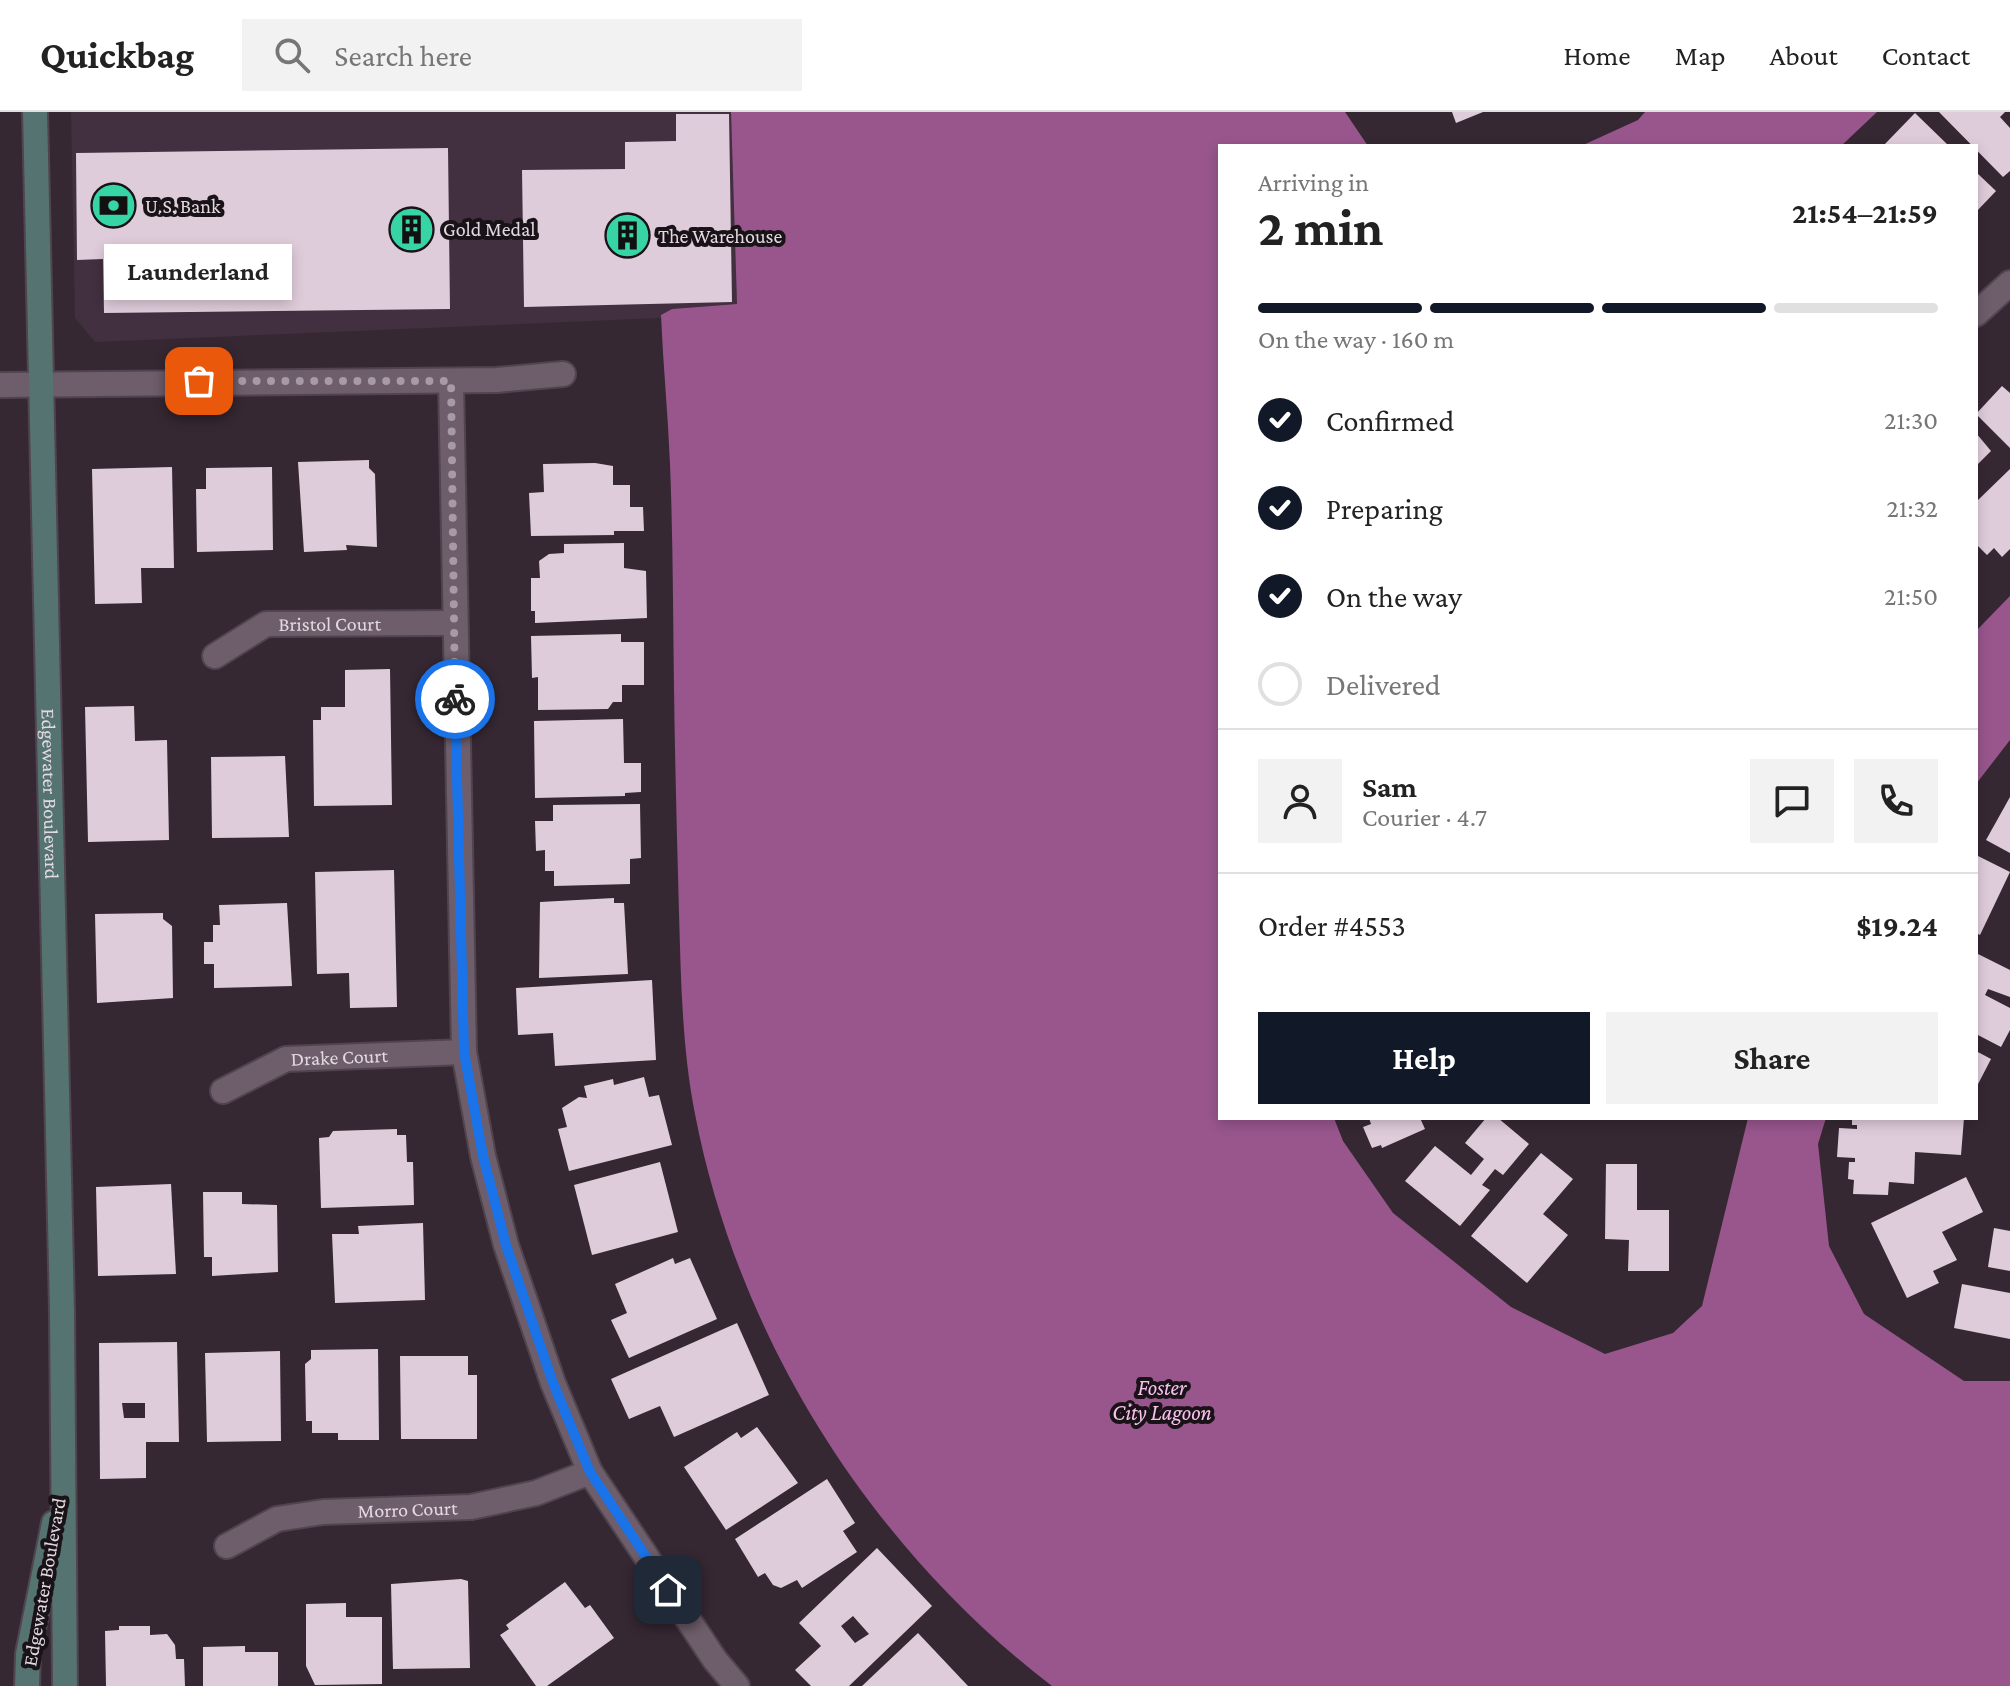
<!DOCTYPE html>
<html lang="en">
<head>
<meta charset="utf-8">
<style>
	:root { --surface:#fff; --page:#f2f2f2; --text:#222; --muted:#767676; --line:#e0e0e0; --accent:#111827 }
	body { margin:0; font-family:"Crimson Pro",serif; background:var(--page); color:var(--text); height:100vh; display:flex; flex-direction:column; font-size:30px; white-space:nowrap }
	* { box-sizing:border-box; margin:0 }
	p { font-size:26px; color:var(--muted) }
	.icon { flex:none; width:44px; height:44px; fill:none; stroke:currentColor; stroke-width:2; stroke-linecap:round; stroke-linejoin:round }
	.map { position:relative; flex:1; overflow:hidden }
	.side { position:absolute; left:1218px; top:32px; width:760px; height:976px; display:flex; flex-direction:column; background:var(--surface); border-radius:0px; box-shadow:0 4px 12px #0003 }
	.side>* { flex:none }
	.pin { position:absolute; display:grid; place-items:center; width:68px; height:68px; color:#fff; margin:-34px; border-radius:16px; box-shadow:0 4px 12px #0006 }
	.courier { position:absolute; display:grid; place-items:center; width:80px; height:80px; margin:-40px; border:6px solid #1a73e8; border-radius:50%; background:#fff; color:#222; box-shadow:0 2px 10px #0007 }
	.bubble { position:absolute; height:56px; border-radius:0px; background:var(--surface); box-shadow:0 4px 12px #0003; font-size:26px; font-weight:700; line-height:56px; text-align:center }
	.overview em { font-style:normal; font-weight:700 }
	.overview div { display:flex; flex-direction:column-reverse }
	.overview { display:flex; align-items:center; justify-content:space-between; height:136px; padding:0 40px }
	h1 { font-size:52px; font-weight:700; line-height:60px }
	.bar { display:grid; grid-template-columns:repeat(4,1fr); gap:12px 8px; align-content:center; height:96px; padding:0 40px }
	.bar i { height:10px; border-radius:6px; background:var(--line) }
	.bar .selected { background:var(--accent) }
	.bar p { grid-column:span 4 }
	.line { display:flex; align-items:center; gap:20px; padding:0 40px; border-top:2px solid var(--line) }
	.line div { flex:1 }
	.round { display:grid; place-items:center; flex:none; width:84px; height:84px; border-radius:0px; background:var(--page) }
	ol { padding:0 40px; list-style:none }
	li { display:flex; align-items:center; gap:24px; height:88px }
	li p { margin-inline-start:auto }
	li .icon { padding:8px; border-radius:50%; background:var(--accent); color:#fff; stroke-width:4 }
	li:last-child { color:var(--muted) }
	li i { width:44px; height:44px; border:4px solid var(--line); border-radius:50% }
	.action { display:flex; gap:16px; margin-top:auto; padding:16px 40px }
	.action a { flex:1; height:92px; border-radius:0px; background:var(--accent); color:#fff; font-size:32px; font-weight:700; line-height:92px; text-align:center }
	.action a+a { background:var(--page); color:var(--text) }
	header { display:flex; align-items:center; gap:48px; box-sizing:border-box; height:112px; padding:0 40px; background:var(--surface); border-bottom:2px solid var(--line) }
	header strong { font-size:38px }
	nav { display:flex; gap:44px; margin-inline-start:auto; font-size:28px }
	.search { width:560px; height:72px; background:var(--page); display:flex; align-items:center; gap:20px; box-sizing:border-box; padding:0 28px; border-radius:0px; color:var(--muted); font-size:30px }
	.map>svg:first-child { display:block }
</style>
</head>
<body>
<header>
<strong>Quickbag</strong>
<div class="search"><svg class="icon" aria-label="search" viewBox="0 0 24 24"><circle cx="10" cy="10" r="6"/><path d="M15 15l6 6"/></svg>Search here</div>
<nav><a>Home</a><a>Map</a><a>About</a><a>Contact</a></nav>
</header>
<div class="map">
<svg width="2010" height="1574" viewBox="0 0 2010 1574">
	<rect width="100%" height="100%" fill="#362833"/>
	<polygon fill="#422f3f" points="71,0 731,0 737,192 672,197 661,206 95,230 75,206"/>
	<g fill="#98568d">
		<path d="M731,0H1345L1368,34H1220V1006H1334L1343,1029L1393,1101L1511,1195L1605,1242L1673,1221L1702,1194L1748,1006H1826L1818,1032L1829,1134L1864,1202L1964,1269H2010V1574H1052C871,1436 738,1226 695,1002C682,936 681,868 679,801C677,726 675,652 674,577C673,502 673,427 670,352C668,302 663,253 661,203L672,197L737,192Z"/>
		<polygon points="1645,0 1877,0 1841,34 1581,34 1638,8"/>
		<polygon points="2010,484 2010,628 1976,672 1976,519"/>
	</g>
	<g fill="#dfccdb" fill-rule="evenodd">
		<polygon points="1452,0 1483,0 1456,11"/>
		<polygon points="1939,0 2005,0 2000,5 2010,16 2010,59 2003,65"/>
		<polygon points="1915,1 1949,34 1883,34"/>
		<polygon points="676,2 729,2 732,190 524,195 522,58 625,57 625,30 676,29"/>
		<polygon points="448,36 450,197 104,201 103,147 77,148 76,41"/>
		<polygon points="1976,60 1996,79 1976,100"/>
		<polygon points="2002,274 2010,281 2010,336 1976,302"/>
		<polygon points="1976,321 1991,339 1976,354"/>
		<polygon points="369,348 369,356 375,362 377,435 346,433 347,438 304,440 298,350"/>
		<polygon points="595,351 613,354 613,373 630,373 630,395 643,395 644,419 614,419 614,423 531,424 529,381 544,380 543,352"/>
		<polygon points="172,355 174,456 141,456 142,491 95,492 92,357"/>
		<polygon points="272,355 273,438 197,440 196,377 206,377 206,356"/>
		<polygon points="2010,357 2010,437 2002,445 1994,436 1987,443 1976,432 1976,390"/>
		<polygon points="624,431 624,456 646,459 647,506 535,511 535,499 531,499 531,466 540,466 539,449 549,442 564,441 564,432"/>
		<polygon points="621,522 621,530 644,530 644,573 622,573 622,590 613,590 608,597 538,598 538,565 532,566 531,524"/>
		<polygon points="390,557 392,693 314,694 313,608 321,608 321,595 345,595 345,558"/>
		<polygon points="134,594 135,629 167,628 169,728 88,730 85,595"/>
		<polygon points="623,607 624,651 641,651 641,680 625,681 625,684 535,686 534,609"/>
		<polygon points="285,644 289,725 212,726 211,645"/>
		<polygon points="2010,685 2010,741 1986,728"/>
		<polygon points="640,692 641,746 630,747 630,772 554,774 554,759 545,759 545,738 536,739 535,709 553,709 553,693"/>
		<polygon points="1976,743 2010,760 1980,823 1976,821"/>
		<polygon points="394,758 397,895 350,896 349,861 317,862 315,760"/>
		<polygon points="614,786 614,791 624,791 628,862 539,866 540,790"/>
		<polygon points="287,791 292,874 214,876 214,852 204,852 204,830 213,830 213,813 220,813 219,793"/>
		<polygon points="163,801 163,807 172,814 173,886 97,891 95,802"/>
		<polygon points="1976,841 2010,858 2010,885 1988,877 1985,883 2010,896 2010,918 2001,935 1976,922"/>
		<polygon points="652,868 656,948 555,954 553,921 518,923 516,876"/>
		<polygon points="1976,939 1991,947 1976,976"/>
		<polygon points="644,965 649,985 659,983 672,1033 569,1059 558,1017 567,1015 562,996 579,985 587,986 584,974 613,967 614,973"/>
		<polygon points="1369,1006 1420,1006 1425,1017 1382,1036 1381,1033 1372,1036 1363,1015 1371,1012"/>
		<polygon points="1486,1006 1498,1006 1529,1032 1503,1063 1495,1057 1482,1073 1490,1078 1460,1114 1405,1069 1435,1034 1471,1063 1484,1047 1465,1031"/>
		<polygon points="1852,1006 1964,1006 1961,1043 1915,1040 1914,1072 1889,1070 1888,1083 1853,1082 1854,1068 1848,1067 1849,1050 1855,1050 1855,1046 1837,1045 1839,1016 1857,1017 1857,1013 1852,1013"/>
		<polygon points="397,1017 397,1023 406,1023 407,1050 413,1050 414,1093 321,1096 319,1026 329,1025 333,1019"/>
		<polygon points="1541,1041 1573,1067 1543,1102 1568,1123 1527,1171 1471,1124"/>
		<polygon points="660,1050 678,1120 592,1143 574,1073"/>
		<polygon points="1606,1052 1637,1052 1637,1098 1669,1098 1669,1159 1628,1159 1629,1128 1605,1127"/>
		<polygon points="1966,1065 1983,1100 1942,1120 1957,1148 1933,1159 1939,1171 1907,1186 1871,1111"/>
		<polygon points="171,1072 176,1162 98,1164 96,1075"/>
		<polygon points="203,1080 242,1080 242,1092 277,1093 278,1160 212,1164 212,1145 204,1145"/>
		<polygon points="423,1111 425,1188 335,1191 332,1122 359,1122 358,1114"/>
		<polygon points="1994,1116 2010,1119 2010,1159 1988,1155"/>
		<polygon points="673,1146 675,1152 690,1146 717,1207 629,1246 611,1208 627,1201 615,1172"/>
		<polygon points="1962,1172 2010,1181 2010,1227 1954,1216"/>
		<polygon points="737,1211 769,1283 674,1325 660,1294 629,1307 611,1267"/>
		<path d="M177,1230L179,1330H146V1366L100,1367L99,1231ZM122,1291H145V1306H124Z"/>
		<polygon points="378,1237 379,1328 338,1328 338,1321 312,1321 312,1309 306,1309 305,1252 311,1247 311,1238"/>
		<polygon points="280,1239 281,1329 207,1330 205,1241"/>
		<polygon points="400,1244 468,1244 468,1263 477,1263 477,1327 401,1327"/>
		<polygon points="757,1315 798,1371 726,1418 684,1355 737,1320 741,1326"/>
		<polygon points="827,1367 855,1411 843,1419 857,1440 802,1476 797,1468 781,1476 773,1473 765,1461 758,1465 735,1427"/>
		<path d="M877,1436L932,1494L849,1574H811L795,1558L821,1534L799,1511ZM853,1504L869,1522L855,1531L841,1514Z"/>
		<polygon points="461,1467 468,1469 470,1556 393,1557 391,1472"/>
		<polygon points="565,1470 585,1496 590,1493 614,1526 547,1574 536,1574 500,1523 509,1517 506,1513"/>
		<polygon points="346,1491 346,1505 382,1505 382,1572 315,1573 306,1554 306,1492"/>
		<polygon points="119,1514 150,1514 150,1523 167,1522 175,1533 176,1547 184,1547 185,1574 106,1574 105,1519 119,1518"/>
		<polygon points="918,1521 968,1574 862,1574"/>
		<polygon points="245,1534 245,1540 278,1540 278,1574 203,1574 203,1535"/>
	</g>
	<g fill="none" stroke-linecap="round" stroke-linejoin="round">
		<defs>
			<g id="street">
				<polyline points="1976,202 2010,171"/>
				<polyline points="451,269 464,940 483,1044 506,1133 553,1271 590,1360 715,1548 737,1574"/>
				<polyline points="0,273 497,268 563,262"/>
				<path id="s1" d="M215,544L266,512L453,511"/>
				<path id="s2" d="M223,979L286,947L464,940"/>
				<path id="s3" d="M227,1434L277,1407L323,1400L471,1395L536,1381L590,1360"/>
			</g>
			<g id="secondary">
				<path id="s4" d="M35,0L62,1199L65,1574"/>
				<polyline points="27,1574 28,1542 54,1411"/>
			</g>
		</defs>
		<use href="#street" stroke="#50444e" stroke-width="28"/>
		<use href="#secondary" stroke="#50444e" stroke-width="28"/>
		<use href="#street" stroke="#6e5d6a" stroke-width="24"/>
		<use href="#secondary" stroke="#547371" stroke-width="24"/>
	</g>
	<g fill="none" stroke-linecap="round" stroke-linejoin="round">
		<polyline stroke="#a69ba4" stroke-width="8" stroke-dasharray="0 14.4" points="199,269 451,269 455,587"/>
		<polyline stroke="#1a73e8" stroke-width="10" points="455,587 464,940 483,1044 506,1133 553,1271 590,1360 668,1478"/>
	</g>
	<defs>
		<symbol id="bank-disc" viewBox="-11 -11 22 22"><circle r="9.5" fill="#37d4a6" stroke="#191318"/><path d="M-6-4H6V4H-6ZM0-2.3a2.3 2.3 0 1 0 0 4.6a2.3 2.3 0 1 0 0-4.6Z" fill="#111"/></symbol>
		<symbol id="building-disc" viewBox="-11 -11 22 22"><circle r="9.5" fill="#37d4a6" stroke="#191318"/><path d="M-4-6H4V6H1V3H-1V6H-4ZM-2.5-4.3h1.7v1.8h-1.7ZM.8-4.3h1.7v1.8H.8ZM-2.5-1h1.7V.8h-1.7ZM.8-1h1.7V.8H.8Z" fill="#111"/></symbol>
	</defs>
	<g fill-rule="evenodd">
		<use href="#bank-disc" x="88" y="68" width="51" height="51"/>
		<use href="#building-disc" x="386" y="92" width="51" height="51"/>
		<use href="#building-disc" x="602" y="98" width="51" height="51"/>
	</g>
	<g text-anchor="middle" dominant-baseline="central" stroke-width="8" stroke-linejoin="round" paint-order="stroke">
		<g font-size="20" fill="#e3d9e1" stroke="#191318" text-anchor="start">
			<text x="145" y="94">U.S. Bank</text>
			<text x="443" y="117">Gold Medal</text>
			<text x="658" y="124">The Warehouse</text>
		</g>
		<g font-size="20" fill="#e3d9e1" stroke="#191318">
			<text stroke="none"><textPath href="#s1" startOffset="124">Bristol Court</textPath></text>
			<text stroke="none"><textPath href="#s4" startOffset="682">Edgewater Boulevard</textPath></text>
			<text stroke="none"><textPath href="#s2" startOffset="124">Drake Court</textPath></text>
			<text stroke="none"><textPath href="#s3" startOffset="188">Morro Court</textPath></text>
			<text transform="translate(44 1470) rotate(-80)">Edgewater Boulevard</text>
		</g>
		<g font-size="22" font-style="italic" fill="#f9c1ee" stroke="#191318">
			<text x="1162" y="1275">Foster<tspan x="1162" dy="25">City Lagoon</tspan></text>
		</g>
	</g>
</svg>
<div class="pin" style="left:199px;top:269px;background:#ea580c"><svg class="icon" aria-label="bag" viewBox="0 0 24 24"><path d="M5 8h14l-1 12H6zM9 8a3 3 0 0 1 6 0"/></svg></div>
<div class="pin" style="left:668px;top:1478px;background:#1f2937"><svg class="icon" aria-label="home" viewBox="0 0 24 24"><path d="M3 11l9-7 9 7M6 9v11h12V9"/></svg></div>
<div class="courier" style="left:455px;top:587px"><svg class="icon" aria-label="bike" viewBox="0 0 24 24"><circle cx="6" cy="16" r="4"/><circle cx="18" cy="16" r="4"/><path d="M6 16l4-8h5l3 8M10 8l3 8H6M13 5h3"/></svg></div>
<div class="bubble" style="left:104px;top:132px;width:188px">Launderland</div>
<section class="side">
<div class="overview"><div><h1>2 min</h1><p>Arriving in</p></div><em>21:54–21:59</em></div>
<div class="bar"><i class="selected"></i><i class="selected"></i><i class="selected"></i><i></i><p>On the way · 160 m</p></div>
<ol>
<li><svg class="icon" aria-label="check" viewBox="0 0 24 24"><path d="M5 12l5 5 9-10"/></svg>Confirmed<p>21:30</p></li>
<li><svg class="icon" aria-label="check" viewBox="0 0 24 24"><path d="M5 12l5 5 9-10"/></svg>Preparing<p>21:32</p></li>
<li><svg class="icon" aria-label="check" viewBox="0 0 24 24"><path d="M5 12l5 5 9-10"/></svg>On the way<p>21:50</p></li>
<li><i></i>Delivered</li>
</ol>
<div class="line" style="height:144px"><a class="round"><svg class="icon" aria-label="person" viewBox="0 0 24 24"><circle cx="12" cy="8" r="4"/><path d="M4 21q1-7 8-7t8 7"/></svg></a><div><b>Sam</b><p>Courier · 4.7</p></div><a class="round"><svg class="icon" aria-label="chat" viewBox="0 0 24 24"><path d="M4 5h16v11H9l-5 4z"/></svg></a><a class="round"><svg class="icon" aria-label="phone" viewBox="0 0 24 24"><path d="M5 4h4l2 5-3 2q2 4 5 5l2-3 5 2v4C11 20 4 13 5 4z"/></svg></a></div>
<div class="line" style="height:104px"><div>Order #4553</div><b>$19.24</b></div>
<div class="action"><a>Help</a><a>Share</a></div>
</section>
</div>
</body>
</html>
